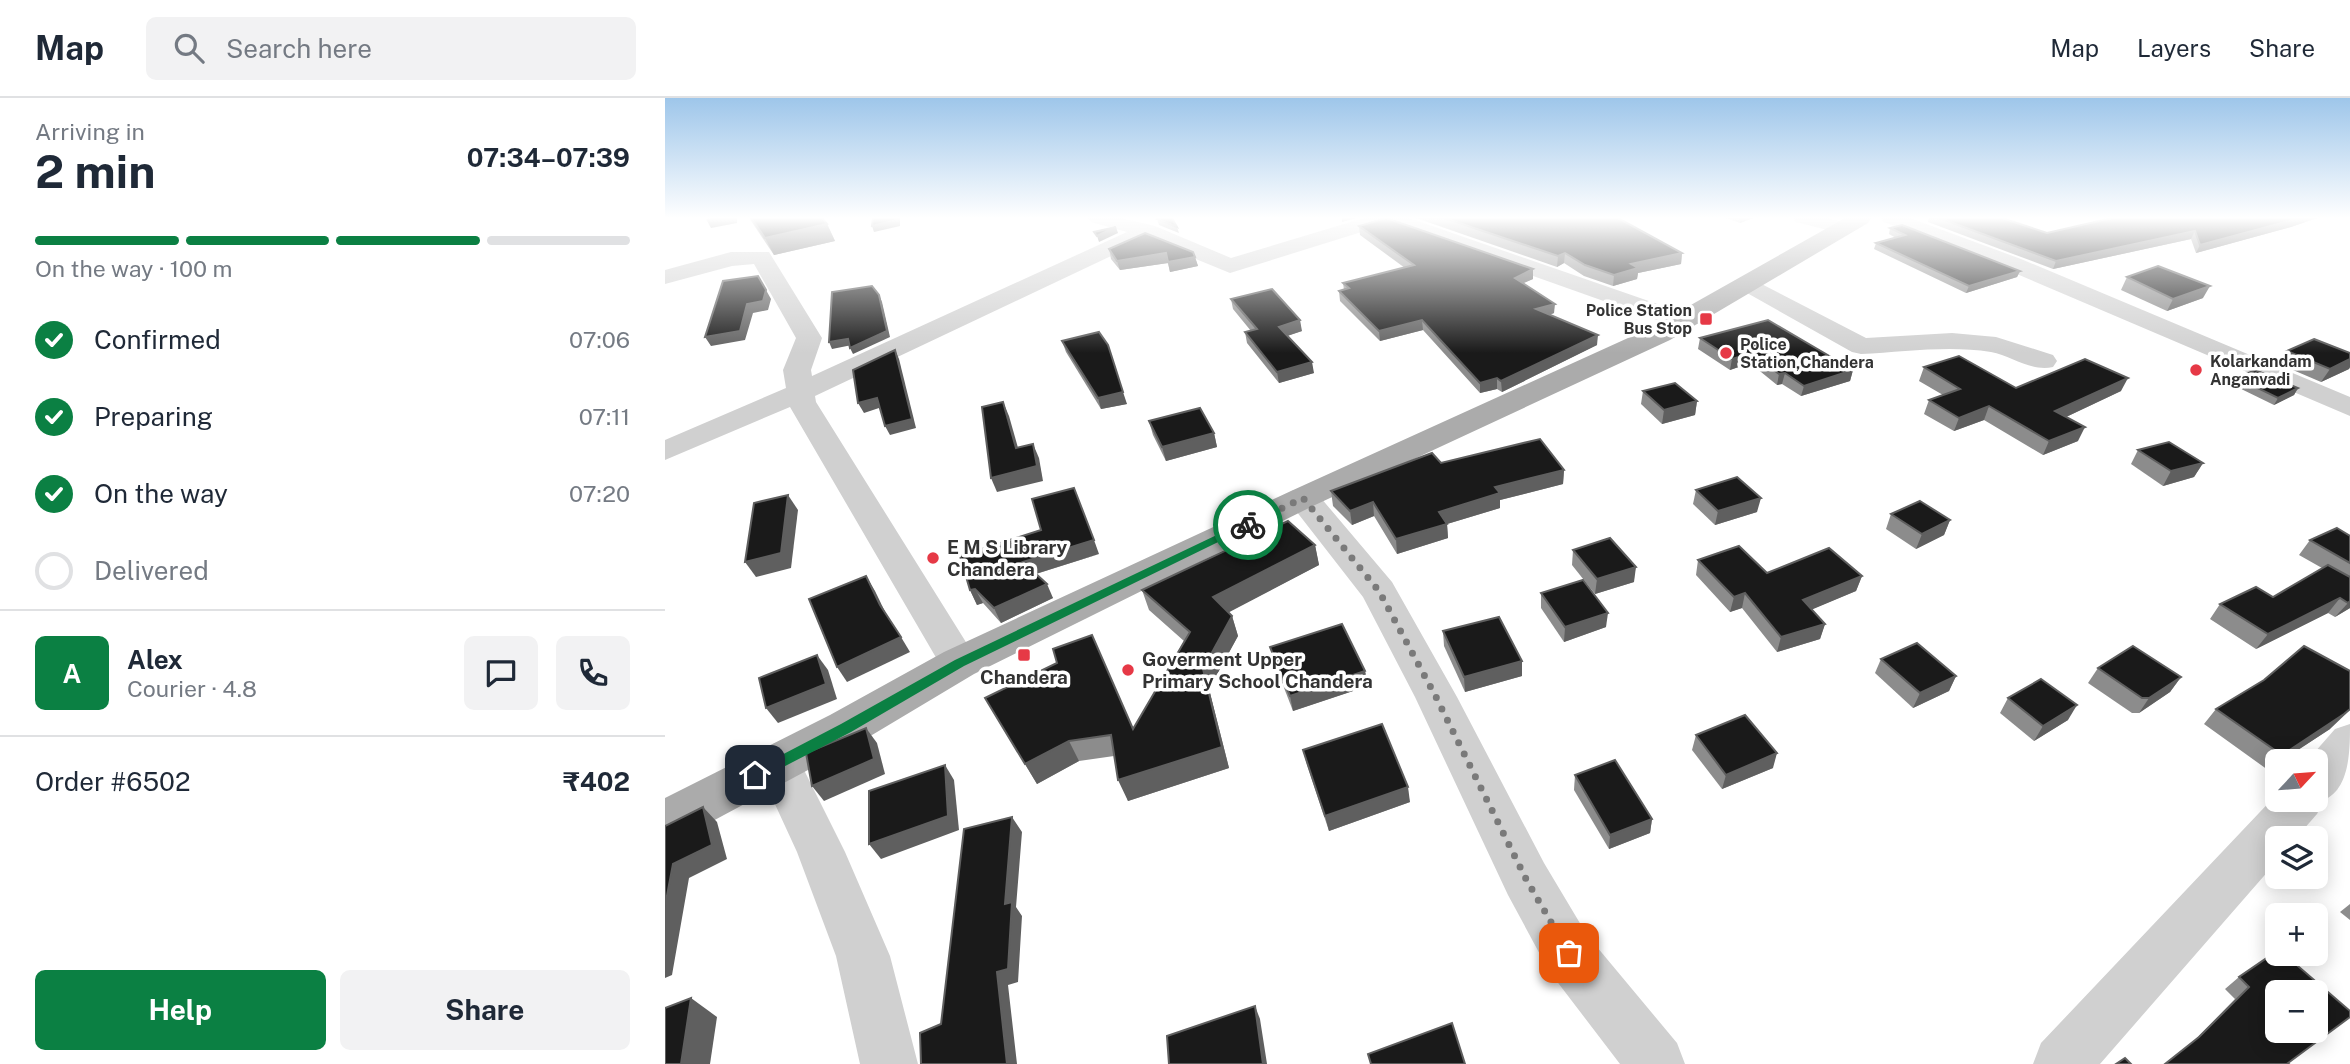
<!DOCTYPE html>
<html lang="en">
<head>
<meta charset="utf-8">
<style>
	:root { --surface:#fff; --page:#f2f2f3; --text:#1f2937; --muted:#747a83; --line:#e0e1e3; --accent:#0b8043 }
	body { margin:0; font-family:"Public Sans",sans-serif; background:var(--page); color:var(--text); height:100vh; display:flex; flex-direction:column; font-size:26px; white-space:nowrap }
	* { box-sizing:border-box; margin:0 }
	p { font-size:23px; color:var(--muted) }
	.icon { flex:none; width:38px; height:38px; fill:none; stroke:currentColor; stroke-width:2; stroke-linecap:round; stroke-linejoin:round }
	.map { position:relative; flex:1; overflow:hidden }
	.panel { display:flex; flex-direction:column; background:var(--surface); width:665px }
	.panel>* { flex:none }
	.needle { width:46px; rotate:64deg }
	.tools { position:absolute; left:1600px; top:651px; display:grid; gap:14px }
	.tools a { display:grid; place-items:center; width:63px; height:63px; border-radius:10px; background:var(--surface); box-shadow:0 4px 18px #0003; font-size:35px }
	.pin { position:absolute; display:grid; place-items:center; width:60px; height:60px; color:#fff; margin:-30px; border-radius:14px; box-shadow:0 4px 10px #0006 }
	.courier { position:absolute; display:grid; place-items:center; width:70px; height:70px; margin:-35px; border:5px solid #0b8043; border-radius:50%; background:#fff; color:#222; box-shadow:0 2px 9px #0007 }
	.overview em { font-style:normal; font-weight:700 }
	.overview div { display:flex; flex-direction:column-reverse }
	.overview { display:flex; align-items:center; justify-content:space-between; height:119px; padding:0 35px }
	h1 { font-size:46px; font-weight:700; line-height:52px }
	.bar { display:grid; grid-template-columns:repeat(4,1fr); gap:10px 7px; align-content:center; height:84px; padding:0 35px }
	.bar i { height:9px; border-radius:5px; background:var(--line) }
	.bar .current { background:var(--accent) }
	.bar p { grid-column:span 4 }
	.line { display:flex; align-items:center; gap:18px; padding:0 35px; border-top:2px solid var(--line) }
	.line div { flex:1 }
	.round { display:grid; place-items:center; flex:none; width:74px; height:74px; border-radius:10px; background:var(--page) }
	ol { padding:0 35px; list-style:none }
	li { display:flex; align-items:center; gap:21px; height:77px }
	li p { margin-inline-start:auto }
	li .icon { padding:7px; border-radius:50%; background:var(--accent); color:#fff; stroke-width:4 }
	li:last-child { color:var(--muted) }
	li i { width:38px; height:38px; border:4px solid var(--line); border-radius:50% }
	.action { display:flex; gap:14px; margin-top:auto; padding:14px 35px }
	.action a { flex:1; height:80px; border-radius:10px; background:var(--accent); color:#fff; font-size:28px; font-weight:700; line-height:80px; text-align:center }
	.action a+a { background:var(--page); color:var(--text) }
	header { display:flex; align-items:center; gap:42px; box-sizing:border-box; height:98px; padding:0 35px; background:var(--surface); border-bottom:2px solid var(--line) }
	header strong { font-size:33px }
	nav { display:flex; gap:38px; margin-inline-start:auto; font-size:24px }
	.search { width:490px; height:63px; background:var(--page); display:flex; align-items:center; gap:18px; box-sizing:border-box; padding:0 24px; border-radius:10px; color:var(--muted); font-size:26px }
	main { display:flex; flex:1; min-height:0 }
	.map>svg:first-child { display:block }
</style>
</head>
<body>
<header>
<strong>Map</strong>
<div class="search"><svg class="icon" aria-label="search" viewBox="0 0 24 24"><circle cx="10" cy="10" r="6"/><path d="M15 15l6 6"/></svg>Search here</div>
<nav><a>Map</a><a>Layers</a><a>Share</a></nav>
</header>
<main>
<section class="panel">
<div class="overview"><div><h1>2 min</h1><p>Arriving in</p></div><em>07:34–07:39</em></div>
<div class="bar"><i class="current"></i><i class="current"></i><i class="current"></i><i></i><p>On the way · 100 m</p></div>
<ol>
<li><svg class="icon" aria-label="check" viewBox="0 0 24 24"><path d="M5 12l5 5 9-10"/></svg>Confirmed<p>07:06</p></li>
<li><svg class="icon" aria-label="check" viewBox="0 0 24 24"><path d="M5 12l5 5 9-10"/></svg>Preparing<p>07:11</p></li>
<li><svg class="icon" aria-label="check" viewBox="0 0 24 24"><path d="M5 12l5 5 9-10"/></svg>On the way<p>07:20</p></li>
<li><i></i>Delivered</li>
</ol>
<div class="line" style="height:126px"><b class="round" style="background:var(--accent);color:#fff">A</b><div><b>Alex</b><p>Courier · 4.8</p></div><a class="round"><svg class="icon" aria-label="chat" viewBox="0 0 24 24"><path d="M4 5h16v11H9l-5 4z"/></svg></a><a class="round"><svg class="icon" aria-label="phone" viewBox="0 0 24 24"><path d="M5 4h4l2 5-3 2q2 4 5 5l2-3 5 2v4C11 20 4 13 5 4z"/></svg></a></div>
<div class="line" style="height:91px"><div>Order #6502</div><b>₹402</b></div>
<div class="action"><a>Help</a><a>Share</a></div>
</section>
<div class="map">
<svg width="1685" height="966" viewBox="0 0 1685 966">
	<rect width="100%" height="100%" fill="#fff"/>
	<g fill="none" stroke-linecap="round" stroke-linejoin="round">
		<g fill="#d0d0d0" fill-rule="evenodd">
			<polygon points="423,120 456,120 490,128 566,160 699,120 744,120 1027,218 1031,223 1027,228 1018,231 1009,228 722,126 565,175 482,141 150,298 151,304 314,565 308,575 294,580 280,575 125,309 0,362 0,342 121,290 118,272 131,240 89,166 67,168 0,186 0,172 66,154 104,154 157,240 146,272 147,278 462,134 426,124"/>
			<polygon points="1128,120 1162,120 1185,126 1189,130 1185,134 1178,136 1131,124"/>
			<polygon points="1216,120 1245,120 1356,161 1685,299 1685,318 1340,171 1219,124"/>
			<path d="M1083,179L1201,240L1287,235L1331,239L1388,257L1392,263L1388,269C1366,274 1347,258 1326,254C1283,247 1239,254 1196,256L1187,254L1075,191L1071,186L1075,181Z"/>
			<polygon points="638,390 650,393 727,484 792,599 879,765 922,837 1012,945 1020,966 955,966 884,873 843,797 750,599 698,499 621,400 626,393"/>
			<path d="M1685,626C1685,652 1685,691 1659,702L1652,716L1631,740H1612V763L1435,966H1368L1376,945L1612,696V702H1650V663H1642L1670,631Z"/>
			<polygon points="113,647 129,652 180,754 225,858 253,966 195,966 171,858 132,754 91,665 97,652"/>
		</g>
		<polygon fill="#ababab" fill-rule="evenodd" points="1180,120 1206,120 1203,125 1005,242 650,407 309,576 197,643 18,739 0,745 0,700 165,617 279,554 626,393 985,230"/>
	</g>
	<g fill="#8c8c8c">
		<polygon points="84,120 157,120 162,126 170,143 109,157"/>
		<polygon points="751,120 953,120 1017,155 1016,166 973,175 972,181 948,188 919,178 899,165 892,169"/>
		<polygon points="1061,120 1088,120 1075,125"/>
		<polygon points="1264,120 1337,120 1382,135 1447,120 1652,120 1626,129 1531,155 1526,141 1388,171 1263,124"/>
		<polygon points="492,121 512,129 514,135 494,127"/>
		<polygon points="694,128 868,181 858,185 889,215 885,217 932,247 837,294 832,291 815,295 758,232 715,243 675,203 674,193 679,192 678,185 740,170 695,137"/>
		<polygon points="1225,130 1355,173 1352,179 1301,195 1209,151 1211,145 1231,140 1224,136"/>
		<polygon points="444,151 530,159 533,168 505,174 503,165 455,172 446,161"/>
		<polygon points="1462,179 1538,200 1502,213 1456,192"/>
		<polygon points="566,201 637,233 622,238 649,275 614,285 582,245 580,234 586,233 568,211"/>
		<polygon points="1035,240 1188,272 1185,283 1136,298 1117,286 1112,287 1085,265 1065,272 1033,251"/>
		<polygon points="397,243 462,306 436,311 401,254"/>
		<polygon points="1622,253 1685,255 1685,269 1684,271 1656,284 1614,266"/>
		<polygon points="1259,269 1351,290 1456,293 1401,319 1413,343 1378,357 1319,322 1289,333 1259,316 1264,302 1278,297 1254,283"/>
		<polygon points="1572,280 1633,290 1629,297 1609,307 1568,287"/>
		<polygon points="978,293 1032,303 1030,317 997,326 976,306"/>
		<polygon points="484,323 549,335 552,349 501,363 488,337"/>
		<polygon points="1473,352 1538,365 1529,379 1498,388 1466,366"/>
		<polygon points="776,365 899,372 898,386 835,402 835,410 782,426 783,440 732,456 709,418 687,427 668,408 666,393"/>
		<polygon points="1031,392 1092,414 1050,427 1028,406"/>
		<polygon points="1226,416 1285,422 1279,437 1251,451 1221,431"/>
		<polygon points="1685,438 1685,510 1670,519 1663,515 1591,551 1545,521 1555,506 1608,499 1657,470 1634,457 1645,442"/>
		<polygon points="650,447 654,467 563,514 567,518 573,538 544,591 564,670 463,703 449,658 414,663 372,686 332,620 392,565 468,631 519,543 484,512 477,492"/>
		<polygon points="908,452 969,484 930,496 907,467"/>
		<polygon points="434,456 371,476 388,500 336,525 318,505 312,507 305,492"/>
		<polygon points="1033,462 1102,475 1197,478 1191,493 1147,511 1160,526 1155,541 1112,554 1077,510 1065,514 1031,477"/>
		<polygon points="876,495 941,529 899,544 876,510"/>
		<polygon points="778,533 857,578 800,594 779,548"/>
		<polygon points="605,549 700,573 703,588 628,613 609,564"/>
		<polygon points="1216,561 1291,578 1284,593 1248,610 1210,575"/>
		<polygon points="1433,570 1516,579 1505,594 1474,615 1467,615 1423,585"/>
		<polygon points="1343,600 1403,622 1369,643 1335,615"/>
		<polygon points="1551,611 1665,631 1616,663 1612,663 1603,672 1539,626"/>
		<polygon points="1031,637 1108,670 1057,691 1027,652"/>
		<polygon points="638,652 745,704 664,733 642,667"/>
		<polygon points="910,677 987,721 985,735 944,751 909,692"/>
		<polygon points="1685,806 1685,822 1675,814"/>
		<polygon points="1612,853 1623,965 1523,949 1570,901 1560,891 1574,879"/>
	</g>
	<g fill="#5f5f5f">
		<polygon points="47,120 72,120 72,125 46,130 41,121"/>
		<polygon points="233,120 235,120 235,128 209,134 207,128"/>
		<polygon points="677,120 691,120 677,124"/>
		<polygon points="1076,120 1088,120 1075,125"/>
		<polygon points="1635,120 1652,120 1626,129 1531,155 1535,147"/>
		<polygon points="162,126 170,143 109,157 100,140"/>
		<polygon points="451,129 453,135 434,144 432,138"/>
		<polygon points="1530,133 1526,141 1388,171 1391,163"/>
		<polygon points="501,155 530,159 533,168 505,174 503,165 455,172 452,163"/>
		<polygon points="900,155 899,165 892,169 893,158"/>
		<polygon points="1017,155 1016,166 973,175 972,181 948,188 949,177 966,166"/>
		<polygon points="868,171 868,181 850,189 850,180"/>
		<polygon points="1355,173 1352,179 1301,195 1304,188"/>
		<polygon points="1545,188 1538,200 1502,213 1508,201"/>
		<polygon points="101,192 106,201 103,212 88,215 80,242 46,248 40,239"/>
		<polygon points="214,197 217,204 225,239 188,256 185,250"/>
		<polygon points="890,206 889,215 871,221 871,211"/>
		<polygon points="635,222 637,233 616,240 614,229"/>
		<polygon points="757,222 758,232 715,243 714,233"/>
		<polygon points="933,237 932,247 837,294 836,283"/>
		<polygon points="183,241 187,247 167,251 164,244"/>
		<polygon points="230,252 234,261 251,330 225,337 220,328"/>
		<polygon points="1087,255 1085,265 1065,272 1067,261"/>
		<polygon points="1685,261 1685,269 1684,271 1656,284 1665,271"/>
		<polygon points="647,264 649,275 614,285 612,274"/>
		<polygon points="1188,272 1185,283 1136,298 1139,288"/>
		<polygon points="1120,275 1117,286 1112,287 1114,276"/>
		<polygon points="832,280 832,291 815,295 815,285"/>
		<polygon points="1463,280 1456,293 1384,327 1390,313"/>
		<polygon points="1633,290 1629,297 1609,307 1613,300"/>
		<polygon points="458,294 462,306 436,311 433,300"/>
		<polygon points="212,300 217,309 199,315 193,305"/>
		<polygon points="1032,303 1030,317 997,326 999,312"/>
		<polygon points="338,304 344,318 357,364 351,350"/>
		<polygon points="1324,308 1319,322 1289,333 1294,320"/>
		<polygon points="1420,329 1413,343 1378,357 1384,343"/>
		<polygon points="549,335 552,349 501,363 497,349"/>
		<polygon points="368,346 374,360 378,383 332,394 326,380"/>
		<polygon points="1538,365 1529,379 1498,388 1506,373"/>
		<polygon points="899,372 898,386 835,402 835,410 782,426 783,440 732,456 731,441 774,414 830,389"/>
		<polygon points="123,397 133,412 126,470 91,479 80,464"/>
		<polygon points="1096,400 1092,414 1050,427 1053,413"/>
		<polygon points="708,404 709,418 687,427 685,413"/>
		<polygon points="1285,422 1279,437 1251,451 1257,436"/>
		<polygon points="429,442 434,456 364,478 358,464"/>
		<polygon points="650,447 654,467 553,520 548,499"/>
		<polygon points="971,469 969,484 930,496 932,481"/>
		<polygon points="201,478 210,493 224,522 215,507"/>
		<polygon points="1197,478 1191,493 1134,517 1138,502"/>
		<polygon points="382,486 388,500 336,525 329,510"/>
		<polygon points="310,491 318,505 312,507 305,492"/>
		<polygon points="1080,495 1077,510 1065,514 1069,499"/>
		<polygon points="1675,500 1663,515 1591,551 1603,536"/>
		<polygon points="1685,503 1685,510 1670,519 1683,505"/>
		<polygon points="943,515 941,529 899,544 900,529"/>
		<polygon points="567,518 573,538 544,591 564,670 463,703 453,682 538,571"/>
		<polygon points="1160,526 1155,541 1112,554 1116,539"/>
		<polygon points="236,539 245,554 182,584 172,569"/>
		<polygon points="152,557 163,572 172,601 113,625 101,610"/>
		<polygon points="857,563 857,578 800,594 799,579"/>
		<polygon points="700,573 703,588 628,613 625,598"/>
		<polygon points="1291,578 1284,593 1248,610 1255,595"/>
		<polygon points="1516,579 1505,594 1474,615 1484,600"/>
		<polygon points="1412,607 1403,622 1369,643 1378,628"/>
		<polygon points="1685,611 1685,612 1665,631 1616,663 1612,663 1612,666 1603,672 1617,657"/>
		<polygon points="201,630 212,645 220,676 159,703 147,688"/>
		<polygon points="404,643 414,663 372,686 360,666"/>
		<polygon points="1112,655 1108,670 1057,691 1061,677"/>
		<polygon points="280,667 289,682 294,732 216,761 204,746"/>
		<polygon points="743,689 745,704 664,733 660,718"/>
		<polygon points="38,709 52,724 62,761 24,780 7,877 0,880 0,808 8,766"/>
		<polygon points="347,719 357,734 351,809 357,818 353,884 343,887 352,966 342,966 332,874 340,806"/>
		<polygon points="987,721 985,735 944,751 945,737"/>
		<polygon points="26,900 52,919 45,966 16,966"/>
		<polygon points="590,908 595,921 602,966 598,966"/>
	</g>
	<g fill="#1a1a1a" stroke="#5f5f5f" stroke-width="2" fill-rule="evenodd">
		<polygon points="86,120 157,120 162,126 100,140"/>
		<polygon points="208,120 233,120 232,122 207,128"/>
		<polygon points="494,120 507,120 512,129 492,121"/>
		<polygon points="721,120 868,171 850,180 890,206 871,211 933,237 836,283 832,280 815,285 757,222 714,233 674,193 684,190 678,185 749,167 694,128"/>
		<polygon points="779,120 953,120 1017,155 966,166 973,170 949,177 920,167 900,155 893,158"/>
		<polygon points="1274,120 1337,120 1382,135 1447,120 1635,120 1535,147 1530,133 1391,163"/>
		<polygon points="1237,127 1355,173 1304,188 1211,145 1240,137 1225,130"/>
		<polygon points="451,129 432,138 429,134"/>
		<polygon points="480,135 528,154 530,159 503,164 501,155 452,163 444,151"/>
		<polygon points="1493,168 1545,188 1508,201 1462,179"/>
		<polygon points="93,178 101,192 98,203 82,206 75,233 40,239 58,183"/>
		<polygon points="207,188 214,197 222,233 185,250 183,241 164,244 167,194"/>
		<polygon points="607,191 635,222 614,229 647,264 612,274 580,234 592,231 566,201"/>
		<polygon points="1103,222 1188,272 1139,288 1120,275 1114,276 1087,255 1067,261 1035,240"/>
		<polygon points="434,234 443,247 458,294 433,300 397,243"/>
		<polygon points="1649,241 1685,255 1685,261 1665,271 1622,253"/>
		<polygon points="230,252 247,321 220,328 212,300 193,305 188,272"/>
		<polygon points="1294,258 1351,290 1420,261 1463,280 1390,313 1420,329 1384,343 1324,308 1294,320 1264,302 1295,291 1259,269"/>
		<polygon points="1590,272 1633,290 1613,300 1572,280"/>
		<polygon points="1010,285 1032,303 999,312 978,293"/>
		<polygon points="338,304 351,350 368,346 372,368 326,380 317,309"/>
		<polygon points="535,310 549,335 497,349 484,323"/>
		<polygon points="875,341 899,372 830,389 835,395 774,414 782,426 731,441 708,404 685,413 666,393 767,355 776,365"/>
		<polygon points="1504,344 1538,365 1506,373 1473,352"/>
		<polygon points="1072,379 1096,400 1053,413 1031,392"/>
		<polygon points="409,390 429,442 358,464 382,486 329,510 310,491 305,492 295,458 376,432 367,401"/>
		<polygon points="123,397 116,455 80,464 89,405"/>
		<polygon points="1255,403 1285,422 1257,436 1226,416"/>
		<polygon points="623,423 650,447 548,499 567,518 538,571 557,649 453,682 446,637 404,643 360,666 320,600 392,565 388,551 427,537 468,631 525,534 477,492"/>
		<polygon points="1672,430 1685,438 1685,465 1645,442"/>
		<polygon points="945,440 971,469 932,481 908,452"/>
		<polygon points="1074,448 1102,475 1164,450 1197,478 1138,502 1160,526 1116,539 1080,495 1069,499 1033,462"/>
		<polygon points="1663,467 1685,479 1685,503 1683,505 1675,500 1603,536 1555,506 1591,489 1608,499"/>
		<polygon points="201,478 215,507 236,539 172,569 144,501"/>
		<polygon points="918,482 943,515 900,529 876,495"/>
		<polygon points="834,519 857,563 799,579 778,533"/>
		<polygon points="677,526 700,573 625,598 605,549"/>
		<polygon points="1252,545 1291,578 1255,595 1216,561"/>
		<polygon points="1468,548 1516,579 1484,600 1477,600 1433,570"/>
		<polygon points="1639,548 1685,573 1685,611 1679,616 1617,657 1551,611 1599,582"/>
		<polygon points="152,557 161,586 101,610 94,580"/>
		<polygon points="1376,581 1412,607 1378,628 1343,600"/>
		<polygon points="1080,617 1112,655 1061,677 1031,637"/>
		<polygon points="717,626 743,689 660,718 638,652"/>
		<polygon points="201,630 209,661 147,688 141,655"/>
		<polygon points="950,662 987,721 945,737 910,677"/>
		<polygon points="280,667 283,718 204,746 204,693"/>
		<polygon points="38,709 47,747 8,766 0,808 0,728"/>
		<polygon points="347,719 340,806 347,804 343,871 332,874 342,966 256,966 255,935 276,926 299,731"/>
		<path d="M1612,853V856H1619L1685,913V919L1623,965L1624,966H1500L1534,939L1584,889L1574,879ZM1612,894H1650V933H1612Z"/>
		<polygon points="26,900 16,966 0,966 0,910"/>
		<polygon points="590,908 598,966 504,966 502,938"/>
		<polygon points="787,925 800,966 706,966 703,956"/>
		<polygon points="1460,960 1466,966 1451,966"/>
	</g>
	<linearGradient id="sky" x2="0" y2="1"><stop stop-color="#9ec6ea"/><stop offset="0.47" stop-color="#fff"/><stop offset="1" stop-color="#fff" stop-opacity="0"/></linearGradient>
	<rect width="1685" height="255" fill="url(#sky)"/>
	<polygon fill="#0b8043" points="579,424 588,427 299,568 186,634 95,681 86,681 86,673 176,626 290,562"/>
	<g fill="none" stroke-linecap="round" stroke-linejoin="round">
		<polyline stroke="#7a7a7a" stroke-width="7" stroke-dasharray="0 12.6" points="583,427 638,400 714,493 771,599 861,781 904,855"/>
	</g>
	<g fill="#e63946" stroke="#fff" stroke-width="2.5">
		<rect x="1034" y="214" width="14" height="14" rx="3.5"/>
		<circle cx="1061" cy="255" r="7"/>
		<circle cx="1531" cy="272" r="7"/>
		<circle cx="268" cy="460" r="7"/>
		<rect x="352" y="550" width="14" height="14" rx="3.5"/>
		<circle cx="463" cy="572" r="7"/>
	</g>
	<g text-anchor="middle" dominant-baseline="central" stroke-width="7" stroke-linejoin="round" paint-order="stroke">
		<g font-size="16" font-weight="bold" fill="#333" stroke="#fff" text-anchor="start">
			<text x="1027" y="212" text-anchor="end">Police Station<tspan x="1027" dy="18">Bus Stop</tspan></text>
			<text x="1075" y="246">Police<tspan x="1075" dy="18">Station,Chandera</tspan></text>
			<text x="1545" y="263">Kolarkandam<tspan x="1545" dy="18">Anganvadi</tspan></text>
		</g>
		<g font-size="19" font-weight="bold" fill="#333" stroke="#fff" text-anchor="start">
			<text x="282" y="449">E M S Library<tspan x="282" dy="22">Chandera</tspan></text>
			<text x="477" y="561">Goverment Upper<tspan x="477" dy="22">Primary School Chandera</tspan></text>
			<text x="359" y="579" text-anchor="middle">Chandera</text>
		</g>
	</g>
</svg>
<div class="tools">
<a><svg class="needle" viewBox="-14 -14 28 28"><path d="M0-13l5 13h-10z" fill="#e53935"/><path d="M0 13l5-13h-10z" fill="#747a83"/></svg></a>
<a><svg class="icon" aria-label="layers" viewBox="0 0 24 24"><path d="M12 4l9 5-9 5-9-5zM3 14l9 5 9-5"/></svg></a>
<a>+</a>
<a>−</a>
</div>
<div class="pin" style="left:904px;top:855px;background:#ea580c"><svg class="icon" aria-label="bag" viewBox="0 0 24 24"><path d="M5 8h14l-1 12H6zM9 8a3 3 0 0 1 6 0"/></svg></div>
<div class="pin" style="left:90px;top:677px;background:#1f2937"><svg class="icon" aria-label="home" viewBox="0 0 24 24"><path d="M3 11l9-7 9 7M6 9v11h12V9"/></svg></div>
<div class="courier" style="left:583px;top:427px"><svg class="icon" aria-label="bike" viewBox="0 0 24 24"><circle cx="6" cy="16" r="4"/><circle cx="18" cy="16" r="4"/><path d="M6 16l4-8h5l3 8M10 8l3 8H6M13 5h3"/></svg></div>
</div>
</main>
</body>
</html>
